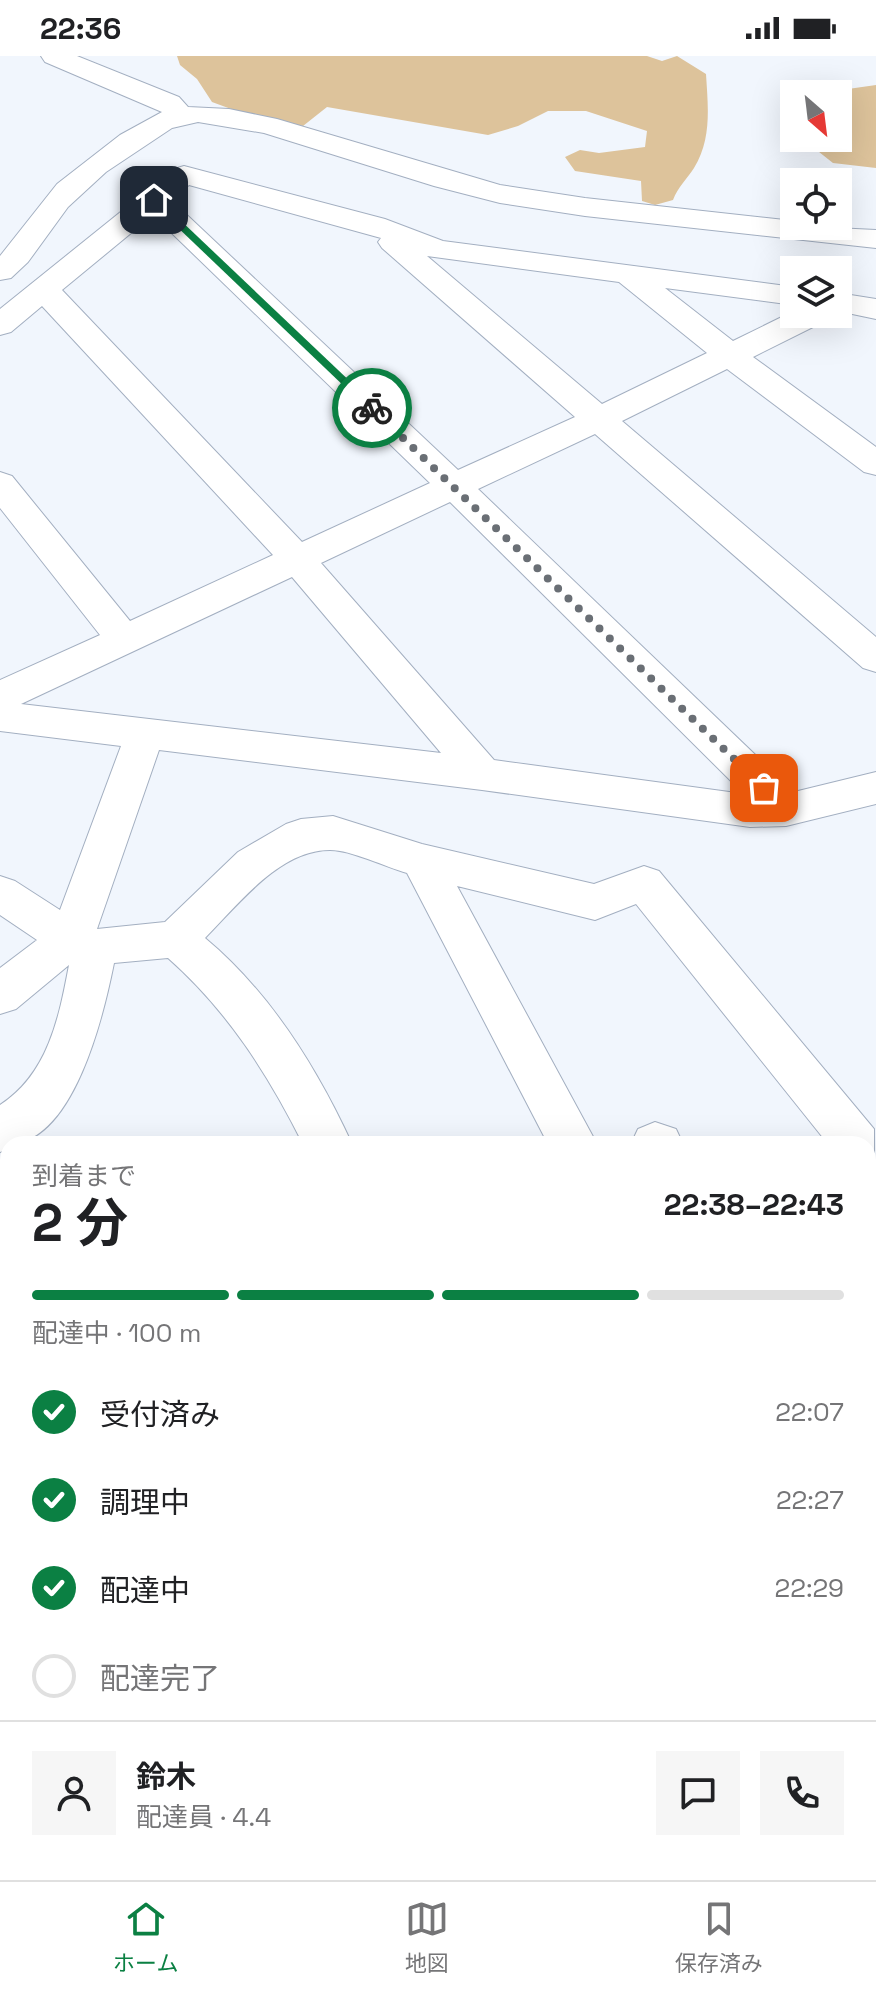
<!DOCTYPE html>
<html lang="ja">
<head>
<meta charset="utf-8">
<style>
	:root { --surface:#fff; --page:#f6f6f6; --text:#202124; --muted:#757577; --line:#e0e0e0; --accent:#0b8043 }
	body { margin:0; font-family:"Space Grotesk","Noto Sans JP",sans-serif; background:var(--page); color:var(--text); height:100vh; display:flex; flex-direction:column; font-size:30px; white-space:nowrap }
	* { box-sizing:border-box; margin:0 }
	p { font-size:26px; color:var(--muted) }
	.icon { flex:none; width:44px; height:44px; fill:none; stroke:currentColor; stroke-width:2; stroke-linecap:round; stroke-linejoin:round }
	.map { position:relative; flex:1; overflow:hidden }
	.drawer { position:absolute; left:0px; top:1080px; width:876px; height:744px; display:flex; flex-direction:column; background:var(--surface); border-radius:24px 24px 0 0; box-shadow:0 8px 32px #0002 }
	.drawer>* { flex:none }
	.needle { width:52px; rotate:152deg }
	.fabs { position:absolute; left:780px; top:24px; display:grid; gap:16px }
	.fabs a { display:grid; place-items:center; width:72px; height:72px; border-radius:0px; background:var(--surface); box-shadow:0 8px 32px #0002; font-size:40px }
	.pin { position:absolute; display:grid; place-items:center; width:68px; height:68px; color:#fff; margin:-34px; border-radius:16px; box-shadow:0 4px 12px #0006 }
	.courier { position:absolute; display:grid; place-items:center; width:80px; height:80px; margin:-40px; border:6px solid #0b8043; border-radius:50%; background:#fff; color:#222; box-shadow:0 2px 10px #0007 }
	.headline em { font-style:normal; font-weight:700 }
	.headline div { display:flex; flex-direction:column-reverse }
	.headline { display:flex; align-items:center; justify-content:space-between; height:136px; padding:0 32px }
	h1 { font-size:52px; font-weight:700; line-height:60px }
	.bar { display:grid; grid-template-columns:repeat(4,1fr); gap:12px 8px; align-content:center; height:96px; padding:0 32px }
	.bar i { height:10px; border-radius:6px; background:var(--line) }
	.bar .current { background:var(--accent) }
	.bar p { grid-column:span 4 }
	.line { display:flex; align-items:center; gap:20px; padding:0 32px; border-top:2px solid var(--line) }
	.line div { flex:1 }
	.round { display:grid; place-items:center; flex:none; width:84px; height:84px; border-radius:0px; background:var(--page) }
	ol { padding:0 32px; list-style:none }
	li { display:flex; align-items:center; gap:24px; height:88px }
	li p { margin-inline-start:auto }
	li .icon { padding:8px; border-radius:50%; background:var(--accent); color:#fff; stroke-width:4 }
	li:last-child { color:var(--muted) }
	li i { width:44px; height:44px; border:4px solid var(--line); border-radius:50% }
	.status { display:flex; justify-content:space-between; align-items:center; height:56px; padding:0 40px; background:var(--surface); direction:ltr }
	.status svg { height:22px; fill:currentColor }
	.tabs { display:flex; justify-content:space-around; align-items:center; height:112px; border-top:2px solid var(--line); background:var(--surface); font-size:22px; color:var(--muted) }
	.tabs a { display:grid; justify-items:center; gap:4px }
	.tabs .current { color:var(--accent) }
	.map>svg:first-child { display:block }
</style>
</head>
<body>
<div class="status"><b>22:36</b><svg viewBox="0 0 49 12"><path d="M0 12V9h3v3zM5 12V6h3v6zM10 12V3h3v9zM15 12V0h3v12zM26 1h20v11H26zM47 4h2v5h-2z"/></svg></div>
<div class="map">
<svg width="876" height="1824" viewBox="0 0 876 1824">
	<rect width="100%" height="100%" fill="#f1f6fd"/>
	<g fill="#ddc39b">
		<path d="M177,0H647L662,5L677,0L706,18C708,50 712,83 694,112C687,123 678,131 673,144L655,149L642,145L641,125L575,115L565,101L580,94L599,97L645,91L647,75L586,55H548L518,70L488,79L327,51L303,70L250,60L212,46L197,23L180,9Z"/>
		<polygon points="876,29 876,112 833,107 814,92 815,82 838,82 838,38 827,36"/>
	</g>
	<polygon fill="#c39f66" points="876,1421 876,1824 871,1824 867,1816 868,1426"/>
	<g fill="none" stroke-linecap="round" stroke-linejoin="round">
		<g fill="#c39f66" fill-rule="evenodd">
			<polygon points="876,1301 876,1390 868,1393 868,1304"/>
			<polygon points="8,1734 8,1816 46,1816 40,1824 0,1824 0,1737"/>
		</g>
		<defs>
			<g id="minor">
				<polygon points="41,0 77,0 179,41 188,51 229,53 277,63 500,129 585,142 794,165 794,170 876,174 876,192 585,160 500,147 434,130 264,77 198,66 172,72 106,116 68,151 28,206 11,222 0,224 0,200 57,128 120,79 162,56 45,6"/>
				<path d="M184,110L385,163L443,185L794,231V249L665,232L733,285L794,255V258H830L825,265L753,301L876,391V419L864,416L727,313L622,365L876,581V616L863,612L595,378L478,433L794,736L876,716V748L786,770L750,771L482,734L159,694L97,873L165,866L238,796L286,768L301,763L333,760L422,788L594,828L644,810L659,815L874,1073V1103L868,1105V1088H828L636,848L595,864L457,830L597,1088H548L407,817C386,811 351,794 330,794C279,794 238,849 205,882C270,936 317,1012 352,1088H303C268,1018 227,954 168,902L114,907C104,957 74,1088 8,1088V1093L0,1096V1049C48,1018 59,962 69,909L16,953L0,958V912L37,884L0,859V820L15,825L60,854L121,690L0,675V624L100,579L0,452V416L12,420L130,565L273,499L42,250L11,276L0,279V253L174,113ZM189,129L381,182L378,186L382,192L575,361L458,414L171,144ZM153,159L430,427L302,486L62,234ZM427,200L619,226L707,297L602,348ZM450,446L744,738L494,704L321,507ZM292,521L441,697L21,648Z"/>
				<polygon points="838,237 876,243 876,263 838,255"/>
				<polygon points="655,1066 676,1073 683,1088 631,1088 638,1073"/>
				<polygon points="876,1265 876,1317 868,1320 868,1268"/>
				<polygon points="8,1709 8,1772 0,1775 0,1712"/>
				<polygon points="749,1816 811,1816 815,1824 753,1824"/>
			</g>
		</defs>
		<use href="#minor" stroke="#a3afc1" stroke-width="2"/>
		<use href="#minor" fill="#fff" fill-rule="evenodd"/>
	</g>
	<polygon fill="#0b8043" points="151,142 157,142 376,350 376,354 369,354 151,146"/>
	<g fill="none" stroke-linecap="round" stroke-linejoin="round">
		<polyline stroke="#6a6f75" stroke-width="8" stroke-dasharray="0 14.4" points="372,352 764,732"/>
	</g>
</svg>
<div class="fabs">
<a><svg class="needle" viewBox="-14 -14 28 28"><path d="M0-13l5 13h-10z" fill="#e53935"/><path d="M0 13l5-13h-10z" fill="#757577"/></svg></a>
<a><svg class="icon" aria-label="locate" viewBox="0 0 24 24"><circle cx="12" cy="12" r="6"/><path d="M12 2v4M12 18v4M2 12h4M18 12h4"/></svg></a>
<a><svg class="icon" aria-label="layers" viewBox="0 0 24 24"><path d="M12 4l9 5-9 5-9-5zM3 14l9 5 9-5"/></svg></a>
</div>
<div class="pin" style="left:764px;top:732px;background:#ea580c"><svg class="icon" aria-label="bag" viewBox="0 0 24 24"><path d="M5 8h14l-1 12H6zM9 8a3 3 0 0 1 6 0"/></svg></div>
<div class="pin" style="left:154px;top:144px;background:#1f2937"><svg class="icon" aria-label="home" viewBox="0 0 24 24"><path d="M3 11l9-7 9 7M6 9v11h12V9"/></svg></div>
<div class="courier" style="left:372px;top:352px"><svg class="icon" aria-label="bike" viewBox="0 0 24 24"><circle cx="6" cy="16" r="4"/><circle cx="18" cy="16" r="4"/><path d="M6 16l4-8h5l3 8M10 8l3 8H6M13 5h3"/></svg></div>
<section class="drawer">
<div class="headline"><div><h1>2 分</h1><p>到着まで</p></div><em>22:38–22:43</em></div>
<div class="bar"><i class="current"></i><i class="current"></i><i class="current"></i><i></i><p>配達中 · 100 m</p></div>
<ol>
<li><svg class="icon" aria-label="check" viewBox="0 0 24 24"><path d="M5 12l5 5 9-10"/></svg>受付済み<p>22:07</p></li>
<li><svg class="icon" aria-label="check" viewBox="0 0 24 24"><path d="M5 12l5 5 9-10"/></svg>調理中<p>22:27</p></li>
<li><svg class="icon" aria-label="check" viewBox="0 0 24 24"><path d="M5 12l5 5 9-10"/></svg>配達中<p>22:29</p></li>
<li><i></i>配達完了</li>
</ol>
<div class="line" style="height:144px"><a class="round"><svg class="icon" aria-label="person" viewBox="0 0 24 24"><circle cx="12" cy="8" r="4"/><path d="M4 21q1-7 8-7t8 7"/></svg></a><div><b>鈴木</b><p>配達員 · 4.4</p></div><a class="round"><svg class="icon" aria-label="chat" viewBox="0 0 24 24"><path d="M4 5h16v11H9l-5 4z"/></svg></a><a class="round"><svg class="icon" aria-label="phone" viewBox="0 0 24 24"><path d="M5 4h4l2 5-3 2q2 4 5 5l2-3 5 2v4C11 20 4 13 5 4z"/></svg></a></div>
</section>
</div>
<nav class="tabs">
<a class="current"><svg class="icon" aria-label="home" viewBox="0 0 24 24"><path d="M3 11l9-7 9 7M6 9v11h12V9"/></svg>ホーム</a>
<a><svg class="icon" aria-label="map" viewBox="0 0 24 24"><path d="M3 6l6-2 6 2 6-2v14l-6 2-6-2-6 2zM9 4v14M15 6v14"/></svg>地図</a>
<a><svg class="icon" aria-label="saved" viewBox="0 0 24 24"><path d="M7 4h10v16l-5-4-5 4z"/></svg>保存済み</a>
</nav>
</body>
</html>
